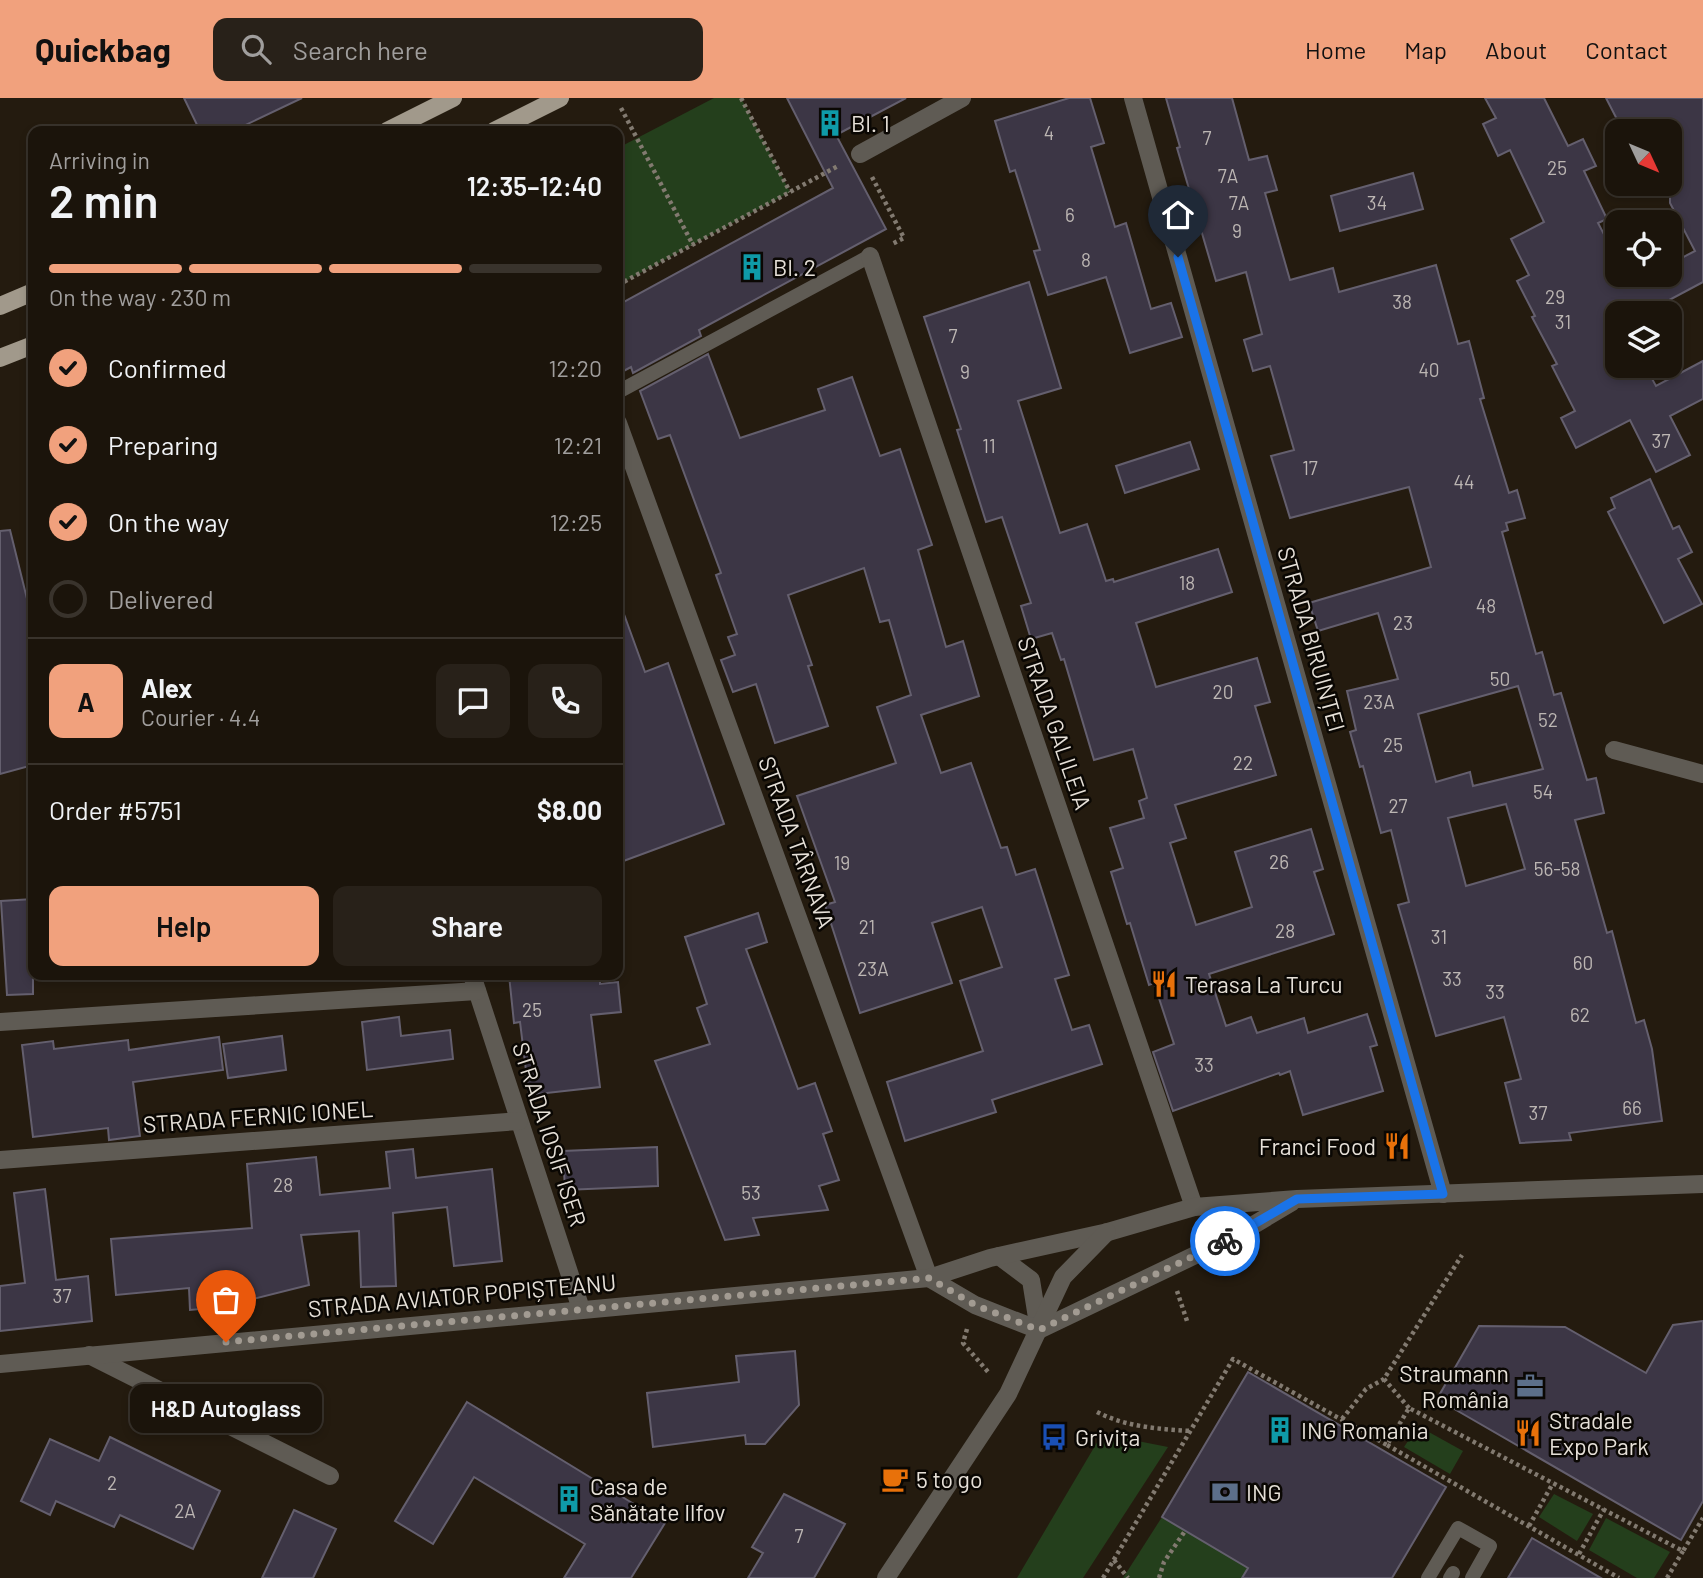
<!DOCTYPE html>
<html lang="en">
<head>
<meta charset="utf-8">
<style>
	:root { --surface:#1b140b; --page:#282119; --text:#f1f3f6; --muted:#a09e9d; --line:#39332c; --accent:#f1a17d }
	body { margin:0; font-family:Barlow,sans-serif; background:var(--page); color:var(--text); height:100vh; display:flex; flex-direction:column; font-size:26px; white-space:nowrap }
	* { box-sizing:border-box; margin:0 }
	p { font-size:23px; color:var(--muted) }
	.icon { flex:none; width:38px; height:38px; fill:none; stroke:currentColor; stroke-width:2; stroke-linecap:round; stroke-linejoin:round }
	.map { position:relative; flex:1; overflow:hidden }
	.side { position:absolute; left:28px; top:28px; width:595px; height:854px; display:flex; flex-direction:column; background:var(--surface); border-radius:14px; box-shadow:0 4px 10px #0003,0 0 0 2px var(--line) }
	.side>* { flex:none }
	.needle { width:46px; rotate:134deg }
	.fabs { position:absolute; left:1605px; top:21px; display:grid; gap:14px }
	.fabs a { display:grid; place-items:center; width:77px; height:77px; border-radius:14px; background:var(--surface); box-shadow:0 4px 10px #0003,0 0 0 2px var(--line); font-size:35px }
	.pin { position:absolute; display:grid; place-items:center; width:60px; height:60px; color:#fff; margin:-72px -30px; border-radius:50% 50% 50% 0; rotate:-45deg; box-shadow:0 0 7px #0007 }
	.pin .icon { rotate:45deg }
	.courier { position:absolute; display:grid; place-items:center; width:70px; height:70px; margin:-35px; border:5px solid #1a73e8; border-radius:50%; background:#fff; color:#222; box-shadow:0 2px 9px #0007 }
	.bubble { position:absolute; height:49px; border-radius:14px; background:var(--surface); box-shadow:0 4px 10px #0003,0 0 0 2px var(--line); font-size:23px; font-weight:600; line-height:49px; text-align:center }
	.head em { font-style:normal; font-weight:600 }
	.head div { display:flex; flex-direction:column-reverse }
	.head { display:flex; align-items:center; justify-content:space-between; height:119px; padding:0 21px }
	h1 { font-size:46px; font-weight:600; line-height:52px }
	.bar { display:grid; grid-template-columns:repeat(4,1fr); gap:10px 7px; align-content:center; height:84px; padding:0 21px }
	.bar i { height:9px; border-radius:5px; background:var(--line) }
	.bar .on { background:var(--accent) }
	.bar p { grid-column:span 4 }
	.line { display:flex; align-items:center; gap:18px; padding:0 21px; border-top:2px solid var(--line) }
	.line div { flex:1 }
	.round { display:grid; place-items:center; flex:none; width:74px; height:74px; border-radius:14px; background:var(--page) }
	ol { padding:0 21px; list-style:none }
	li { display:flex; align-items:center; gap:21px; height:77px }
	li p { margin-inline-start:auto }
	li .icon { padding:7px; border-radius:50%; background:var(--accent); color:#111; stroke-width:4 }
	li:last-child { color:var(--muted) }
	li i { width:38px; height:38px; border:4px solid var(--line); border-radius:50% }
	.button { display:flex; gap:14px; margin-top:auto; padding:14px 21px }
	.button a { flex:1; height:80px; border-radius:14px; background:var(--accent); color:#111; font-size:28px; font-weight:600; line-height:80px; text-align:center }
	.button a+a { background:var(--page); color:var(--text) }
	header { display:flex; align-items:center; gap:42px; box-sizing:border-box; height:98px; padding:0 35px; background:var(--accent); color:#111 }
	header strong { font-size:33px }
	nav { display:flex; gap:38px; margin-inline-start:auto; font-size:24px }
	.search { width:490px; height:63px; background:var(--page); display:flex; align-items:center; gap:18px; box-sizing:border-box; padding:0 24px; border-radius:14px; color:var(--muted); font-size:26px }
	.map>svg:first-child { display:block }
</style>
</head>
<body>
<header>
<strong>Quickbag</strong>
<div class="search"><svg class="icon" aria-label="search" viewBox="0 0 24 24"><circle cx="10" cy="10" r="6"/><path d="M15 15l6 6"/></svg>Search here</div>
<nav><a>Home</a><a>Map</a><a>About</a><a>Contact</a></nav>
</header>
<div class="map">
<svg width="1703" height="1480" viewBox="0 0 1703 1480">
	<rect width="100%" height="100%" fill="#241b0f"/>
	<g fill="#243f1c">
		<polygon points="714,0 741,0 790,94 618,187 618,50"/>
		<polygon points="1418,1328 1463,1353 1450,1376 1404,1349"/>
		<polygon points="1102,1336 1168,1349 1083,1480 1017,1480"/>
		<polygon points="1554,1396 1593,1416 1577,1443 1539,1419"/>
		<polygon points="1162,1419 1248,1470 1242,1480 1123,1480"/>
		<polygon points="1606,1420 1670,1454 1654,1480 1637,1480 1589,1452"/>
	</g>
	<g fill="#3c3645" stroke="#645f6e" stroke-width="2" fill-rule="evenodd">
		<polygon points="184,0 302,0 233,33 200,33"/>
		<polygon points="787,0 906,0 836,37 886,131 699,232 701,238 633,275 631,269 618,276 618,207 833,90"/>
		<polygon points="1069,0 1090,0 1104,45 1091,49 1115,129 1126,125 1151,211 1171,205 1182,239 1130,255 1106,179 1048,197 1034,153 1040,152 1015,72 1010,74 995,23"/>
		<path d="M1166,0H1232L1249,62L1267,58L1277,92L1265,95L1290,182L1333,170L1339,194L1436,167L1458,246L1469,243L1484,300L1480,301L1509,395L1517,392L1525,420L1506,425L1508,432L1502,434L1536,556L1542,554L1554,597L1561,595L1587,682L1596,680L1604,715L1575,722L1607,835L1612,833L1636,925L1644,922L1652,951L1662,1023L1569,1035L1571,1042L1520,1045L1505,985L1521,981L1504,919L1436,938L1398,807L1409,804L1391,732L1381,735L1363,668L1360,669L1350,634L1356,632L1347,593L1398,581L1378,515L1318,533L1309,505L1431,469L1409,389L1290,420L1271,358L1294,352L1270,268L1253,273L1244,242L1262,236L1246,174L1216,183L1177,50L1180,49ZM1518,588L1543,671L1473,688L1470,674L1436,684L1418,616ZM1506,706L1525,771L1466,788L1448,720Z"/>
		<polygon points="1485,0 1544,0 1568,48 1583,41 1596,68 1584,73 1607,121 1598,125 1617,161 1617,177 1625,177 1630,186 1648,177 1670,177 1670,166 1695,153 1670,105 1670,33 1623,33 1606,0 1703,0 1703,184 1645,215 1617,215 1617,268 1645,268 1656,288 1703,263 1703,301 1670,318 1690,357 1656,374 1630,322 1576,350 1561,320 1575,313 1552,268 1557,266 1532,219 1535,218 1517,183 1529,177 1511,141 1544,124 1510,52 1498,58 1483,26 1496,20"/>
		<polygon points="1413,75 1423,111 1340,133 1331,98"/>
		<polygon points="1029,184 1061,290 1018,303 1060,435 1087,426 1106,483 1113,481 1114,484 1218,451 1232,494 1136,525 1156,589 1257,560 1270,604 1255,608 1276,677 1175,707 1186,740 1170,745 1196,827 1252,809 1235,754 1311,731 1323,771 1314,774 1334,836 1209,876 1226,928 1251,919 1257,935 1304,920 1308,935 1367,916 1377,947 1370,949 1383,993 1303,1017 1290,973 1280,977 1279,975 1173,1013 1153,954 1174,946 1154,885 1149,887 1130,825 1127,826 1111,774 1123,770 1110,730 1144,720 1139,703 1147,700 1133,651 1094,662 1064,561 1061,562 1052,535 1031,541 1021,508 1031,505 1002,419 986,424 957,332 961,331 924,219"/>
		<polygon points="708,256 740,340 825,312 818,291 852,279 880,358 900,351 932,447 918,452 946,549 963,543 979,598 921,617 941,675 971,665 1001,750 1007,749 1016,777 1035,771 1069,877 1055,881 1072,932 1089,927 1102,966 992,1002 996,1014 905,1043 887,984 983,953 960,883 1002,869 982,809 932,825 952,885 860,915 825,807 835,804 797,698 896,665 877,609 911,597 889,522 880,524 864,470 788,497 812,567 808,568 828,628 775,645 756,586 733,594 721,562 735,557 728,539 737,536 716,477 721,475 670,337 658,341 640,293"/>
		<polygon points="1190,344 1199,371 1125,395 1116,368"/>
		<polygon points="1650,381 1673,431 1679,428 1692,454 1678,461 1702,506 1664,525 1608,414 1615,410 1611,400"/>
		<polygon points="10,432 33,525 33,667 0,676 0,433"/>
		<polygon points="621,508 645,574 668,565 724,726 618,765 618,509"/>
		<polygon points="33,801 33,896 7,897 1,803"/>
		<polygon points="758,815 767,844 746,851 798,991 815,985 832,1033 823,1036 839,1082 819,1088 828,1112 753,1120 759,1137 725,1142 655,963 710,946 697,910 707,906 685,839"/>
		<polygon points="509,877 600,877 600,886 618,884 621,914 591,917 600,989 529,997 520,924 514,925"/>
		<polygon points="399,919 401,938 450,932 453,961 367,972 362,924"/>
		<polygon points="282,938 286,972 228,980 223,946"/>
		<polygon points="219,939 223,972 133,984 140,1038 109,1042 108,1030 33,1039 22,947 53,943 54,951 128,942 129,952"/>
		<polygon points="657,1049 658,1088 565,1092 563,1053"/>
		<polygon points="413,1051 416,1080 492,1071 502,1163 454,1168 447,1109 393,1115 396,1188 361,1189 359,1133 301,1137 309,1187 245,1203 245,1207 190,1212 189,1190 116,1197 111,1141 252,1130 247,1066 316,1059 320,1097 390,1090 386,1054"/>
		<polygon points="45,1091 56,1182 88,1178 92,1223 0,1233 0,1188 25,1185 14,1095"/>
		<polygon points="1703,1223 1703,1403 1681,1442 1437,1301 1479,1228 1565,1229 1646,1275 1673,1227"/>
		<polygon points="795,1253 799,1307 765,1346 746,1346 745,1337 653,1349 647,1295 739,1284 736,1258"/>
		<polygon points="1248,1274 1446,1389 1392,1480 1242,1480 1248,1470 1162,1419"/>
		<polygon points="467,1304 665,1425 631,1480 564,1480 585,1446 474,1379 433,1446 395,1423"/>
		<polygon points="110,1339 220,1393 193,1451 120,1417 114,1429 56,1403 50,1417 21,1403 50,1341 99,1363"/>
		<polygon points="784,1396 845,1426 814,1480 748,1480 763,1455 752,1449"/>
		<polygon points="294,1412 336,1431 313,1480 262,1480"/>
		<polygon points="1532,1440 1601,1480 1508,1480"/>
	</g>
	<g fill="none" stroke-linecap="round" stroke-linejoin="round">
		<g stroke="#827a70" stroke-width="4.5" stroke-dasharray="3.5 3.5" stroke-linecap="butt">
			<polyline points="741,0 790,94"/>
			<polyline points="621,10 693,147"/>
			<polyline points="872,79 904,140 892,146"/>
			<polyline points="618,187 838,68"/>
			<polyline points="1177,1193 1187,1223"/>
			<polyline points="967,1231 963,1245 989,1275"/>
			<polyline points="1409,1310 1384,1281 1462,1157"/>
			<path d="M1097,1314C1126,1329 1159,1331 1191,1333"/>
			<polyline points="1342,1321 1366,1291 1384,1281"/>
			<polyline points="1387,1347 1619,1480"/>
			<polyline points="1529,1428 1553,1385"/>
			<polyline points="1579,1456 1604,1411"/>
			<polyline points="1114,1462 1128,1480"/>
			<polyline points="1103,1480 1233,1261 1387,1347 1409,1310 1683,1453 1703,1420"/>
			<polyline points="1159,1480 1164,1464 1185,1433"/>
			<polyline points="1667,1480 1683,1453"/>
		</g>
		<g stroke="#5f5b54" stroke-width="14">
			<polyline points="618,294 870,158"/>
			<polyline points="1428,1480 1458,1430 1490,1448 1472,1480"/>
			<polyline points="1450,1480 1453,1475"/>
		</g>
		<g stroke="#5f5b54" stroke-width="18">
			<polyline points="1133,0 1443,1096"/>
			<polyline points="860,56 962,0"/>
			<polyline points="870,158 1194,1109"/>
			<polyline points="618,325 929,1180"/>
			<polyline points="1614,652 1703,676"/>
			<polyline points="472,877 581,1211"/>
			<polyline points="0,924 477,893"/>
			<polyline points="0,1062 519,1023"/>
			<polyline points="89,1257 330,1378"/>
		</g>
		<g stroke="#5f5b54" stroke-width="18">
			<polyline points="999,1158 1031,1182 1039,1232"/>
			<polyline points="929,1180 975,1207 1039,1232 1235,1138 1292,1104"/>
			<polyline points="0,1266 929,1180 990,1160 1108,1134 1194,1109 1297,1101 1703,1086"/>
			<polyline points="886,1480 1008,1296 1063,1179 1107,1134"/>
		</g>
		<g stroke="#a1998b" stroke-width="18">
			<polyline points="387,33 453,0"/>
			<polyline points="494,33 560,0"/>
			<polyline points="0,208 33,194"/>
			<polyline points="0,260 33,247"/>
		</g>
	</g>
	<g fill="none" stroke-linecap="round" stroke-linejoin="round">
		<polyline stroke="#a29b92" stroke-width="7" stroke-dasharray="0 12.6" points="226,1244 929,1180 975,1207 1039,1232 1225,1143"/>
		<polyline stroke="#1a73e8" stroke-width="9" points="1178,159 1443,1096 1297,1101 1225,1143"/>
	</g>
	<defs>
		<symbol id="building-bare" viewBox="-9 -9 18 18"><path d="M-4-6H4V6H1V3H-1V6H-4ZM-2.5-4.3h1.7v1.8h-1.7ZM.8-4.3h1.7v1.8H.8ZM-2.5-1h1.7V.8h-1.7ZM.8-1h1.7V.8H.8Z" fill="#0f9aa8" stroke="#0a0703" stroke-width="2.5" paint-order="stroke"/></symbol>
		<symbol id="restaurant-bare" viewBox="-9 -9 18 18"><path d="M-5-6h1v4h1v-4h1v4h1v-4h1v5L-1.5 .5V6h-2V.5L-5-1ZM5-6V6H3V1.5H1.5Q1.5-4 5-6Z" fill="#e8710a" stroke="#0a0703" stroke-width="2.5" paint-order="stroke"/></symbol>
		<symbol id="office-bare" viewBox="-9 -9 18 18"><path d="M-6-3h4V-5.5h4V-3h4V5H-6ZM-1-4.5V-3h2v-1.5ZM-6 0V1H6V0Z" fill="#5c6f8a" stroke="#0a0703" stroke-width="2.5" paint-order="stroke"/></symbol>
		<symbol id="bus-bare" viewBox="-9 -9 18 18"><path d="M-5-6H5V4H4V6H2V4H-2V6H-4V4H-5ZM-3.5-4V0h7V-4ZM-3.5 1.2v1.5H-2V1.2ZM2 1.2v1.5H3.5V1.2Z" fill="#1a4fb4" stroke="#0a0703" stroke-width="2.5" paint-order="stroke"/></symbol>
		<symbol id="cafe-bare" viewBox="-9 -9 18 18"><path d="M-5.5-4.5H6V0H3Q3 3.5 0 3.5H-2.5Q-5.5 3.5-5.5 0ZM3-3.2v2h1.7v-2ZM-6 4.5H4V6H-6Z" fill="#e8710a" stroke="#0a0703" stroke-width="2.5" paint-order="stroke"/></symbol>
		<symbol id="bank-bare" viewBox="-9 -9 18 18"><path d="M-6-4H6V4H-6ZM0-2.3a2.3 2.3 0 1 0 0 4.6a2.3 2.3 0 1 0 0-4.6Z" fill="#5c6f8a" stroke="#0a0703" stroke-width="2.5" paint-order="stroke"/></symbol>
	</defs>
	<g fill-rule="evenodd">
		<use href="#building-bare" x="811" y="6" width="38" height="38"/>
		<use href="#building-bare" x="733" y="150" width="38" height="38"/>
		<use href="#restaurant-bare" x="1145" y="867" width="38" height="38"/>
		<use href="#restaurant-bare" x="1378" y="1029" width="38" height="38"/>
		<use href="#office-bare" x="1511" y="1269" width="38" height="38"/>
		<use href="#building-bare" x="1261" y="1313" width="38" height="38"/>
		<use href="#restaurant-bare" x="1509" y="1316" width="38" height="38"/>
		<use href="#bus-bare" x="1035" y="1320" width="38" height="38"/>
		<use href="#cafe-bare" x="876" y="1362" width="38" height="38"/>
		<use href="#bank-bare" x="1206" y="1375" width="38" height="38"/>
		<use href="#building-bare" x="550" y="1382" width="38" height="38"/>
	</g>
	<g text-anchor="middle" dominant-baseline="central" stroke-width="5" stroke-linejoin="round" paint-order="stroke">
		<g font-size="19" fill="#bcb6b3">
			<text x="1049" y="34">4</text>
			<text x="1207" y="39">7</text>
			<text x="1557" y="69">25</text>
			<text x="1228" y="77">7A</text>
			<text x="1239" y="104">7A</text>
			<text x="1377" y="104">34</text>
			<text x="1070" y="116">6</text>
			<text x="1237" y="132">9</text>
			<text x="1086" y="161">8</text>
			<text x="1555" y="198">29</text>
			<text x="1402" y="203">38</text>
			<text x="1563" y="223">31</text>
			<text x="953" y="237">7</text>
			<text x="1429" y="271">40</text>
			<text x="965" y="273">9</text>
			<text x="1661" y="342">37</text>
			<text x="989" y="347">11</text>
			<text x="1310" y="369">17</text>
			<text x="1464" y="383">44</text>
			<text x="1187" y="484">18</text>
			<text x="1486" y="507">48</text>
			<text x="1403" y="524">23</text>
			<text x="1500" y="580">50</text>
			<text x="1223" y="593">20</text>
			<text x="1379" y="603">23A</text>
			<text x="1548" y="621">52</text>
			<text x="1393" y="646">25</text>
			<text x="1243" y="664">22</text>
			<text x="1543" y="693">54</text>
			<text x="1398" y="707">27</text>
			<text x="1279" y="763">26</text>
			<text x="842" y="764">19</text>
			<text x="1557" y="770">56-58</text>
			<text x="867" y="828">21</text>
			<text x="1285" y="832">28</text>
			<text x="1439" y="838">31</text>
			<text x="1583" y="864">60</text>
			<text x="873" y="870">23A</text>
			<text x="1452" y="880">33</text>
			<text x="1495" y="893">33</text>
			<text x="532" y="911">25</text>
			<text x="1580" y="916">62</text>
			<text x="1204" y="966">33</text>
			<text x="1632" y="1009">66</text>
			<text x="1538" y="1014">37</text>
			<text x="283" y="1086">28</text>
			<text x="751" y="1094">53</text>
			<text x="62" y="1197">37</text>
			<text x="112" y="1384">2</text>
			<text x="185" y="1412">2A</text>
			<text x="799" y="1437">7</text>
		</g>
		<g font-size="23" fill="#e6e0d8" stroke="#0a0703" text-anchor="start">
			<text x="851" y="25">Bl. 1</text>
			<text x="773" y="169">Bl. 2</text>
			<text x="1185" y="886">Terasa La Turcu</text>
			<text x="1376" y="1048" text-anchor="end">Franci Food</text>
			<text x="1509" y="1275" text-anchor="end">Straumann<tspan x="1509" dy="26">România</tspan></text>
			<text x="1549" y="1322">Stradale<tspan x="1549" dy="26">Expo Park</tspan></text>
			<text x="1301" y="1332">ING Romania</text>
			<text x="1075" y="1339">Grivița</text>
			<text x="916" y="1381">5 to go</text>
			<text x="590" y="1388">Casa de<tspan x="590" dy="26">Sănătate Ilfov</tspan></text>
			<text x="1246" y="1394">ING</text>
		</g>
		<g font-size="23" fill="#e6e0d8" stroke="#0a0703">
			<text transform="translate(1312 541) rotate(74)">STRADA BIRUINȚEI</text>
			<text transform="translate(1055 625) rotate(71)">STRADA GALILEIA</text>
			<text transform="translate(797 744) rotate(70)">STRADA TÂRNAVA</text>
			<text transform="translate(258 1018) rotate(-4)">STRADA FERNIC IONEL</text>
			<text transform="translate(550 1036) rotate(72)">STRADA IOSIF ISER</text>
			<text transform="translate(462 1197) rotate(-5)">STRADA AVIATOR POPIȘTEANU</text>
		</g>
	</g>
</svg>
<div class="fabs">
<a><svg class="needle" viewBox="-14 -14 28 28"><path d="M0-13l5 13h-10z" fill="#e53935"/><path d="M0 13l5-13h-10z" fill="#a09e9d"/></svg></a>
<a><svg class="icon" aria-label="locate" viewBox="0 0 24 24"><circle cx="12" cy="12" r="6"/><path d="M12 2v4M12 18v4M2 12h4M18 12h4"/></svg></a>
<a><svg class="icon" aria-label="layers" viewBox="0 0 24 24"><path d="M12 4l9 5-9 5-9-5zM3 14l9 5 9-5"/></svg></a>
</div>
<div class="pin" style="left:226px;top:1244px;background:#ea580c"><svg class="icon" aria-label="bag" viewBox="0 0 24 24"><path d="M5 8h14l-1 12H6zM9 8a3 3 0 0 1 6 0"/></svg></div>
<div class="pin" style="left:1178px;top:159px;background:#1f2937"><svg class="icon" aria-label="home" viewBox="0 0 24 24"><path d="M3 11l9-7 9 7M6 9v11h12V9"/></svg></div>
<div class="courier" style="left:1225px;top:1143px"><svg class="icon" aria-label="bike" viewBox="0 0 24 24"><circle cx="6" cy="16" r="4"/><circle cx="18" cy="16" r="4"/><path d="M6 16l4-8h5l3 8M10 8l3 8H6M13 5h3"/></svg></div>
<div class="bubble" style="left:130px;top:1286px;width:192px">H&amp;D Autoglass</div>
<section class="side">
<div class="head"><div><h1>2 min</h1><p>Arriving in</p></div><em>12:35–12:40</em></div>
<div class="bar"><i class="on"></i><i class="on"></i><i class="on"></i><i></i><p>On the way · 230 m</p></div>
<ol>
<li><svg class="icon" aria-label="check" viewBox="0 0 24 24"><path d="M5 12l5 5 9-10"/></svg>Confirmed<p>12:20</p></li>
<li><svg class="icon" aria-label="check" viewBox="0 0 24 24"><path d="M5 12l5 5 9-10"/></svg>Preparing<p>12:21</p></li>
<li><svg class="icon" aria-label="check" viewBox="0 0 24 24"><path d="M5 12l5 5 9-10"/></svg>On the way<p>12:25</p></li>
<li><i></i>Delivered</li>
</ol>
<div class="line" style="height:126px"><b class="round" style="background:var(--accent);color:#111">A</b><div><b>Alex</b><p>Courier · 4.4</p></div><a class="round"><svg class="icon" aria-label="chat" viewBox="0 0 24 24"><path d="M4 5h16v11H9l-5 4z"/></svg></a><a class="round"><svg class="icon" aria-label="phone" viewBox="0 0 24 24"><path d="M5 4h4l2 5-3 2q2 4 5 5l2-3 5 2v4C11 20 4 13 5 4z"/></svg></a></div>
<div class="line" style="height:91px"><div>Order #5751</div><b>$8.00</b></div>
<div class="button"><a>Help</a><a>Share</a></div>
</section>
</div>
</body>
</html>
